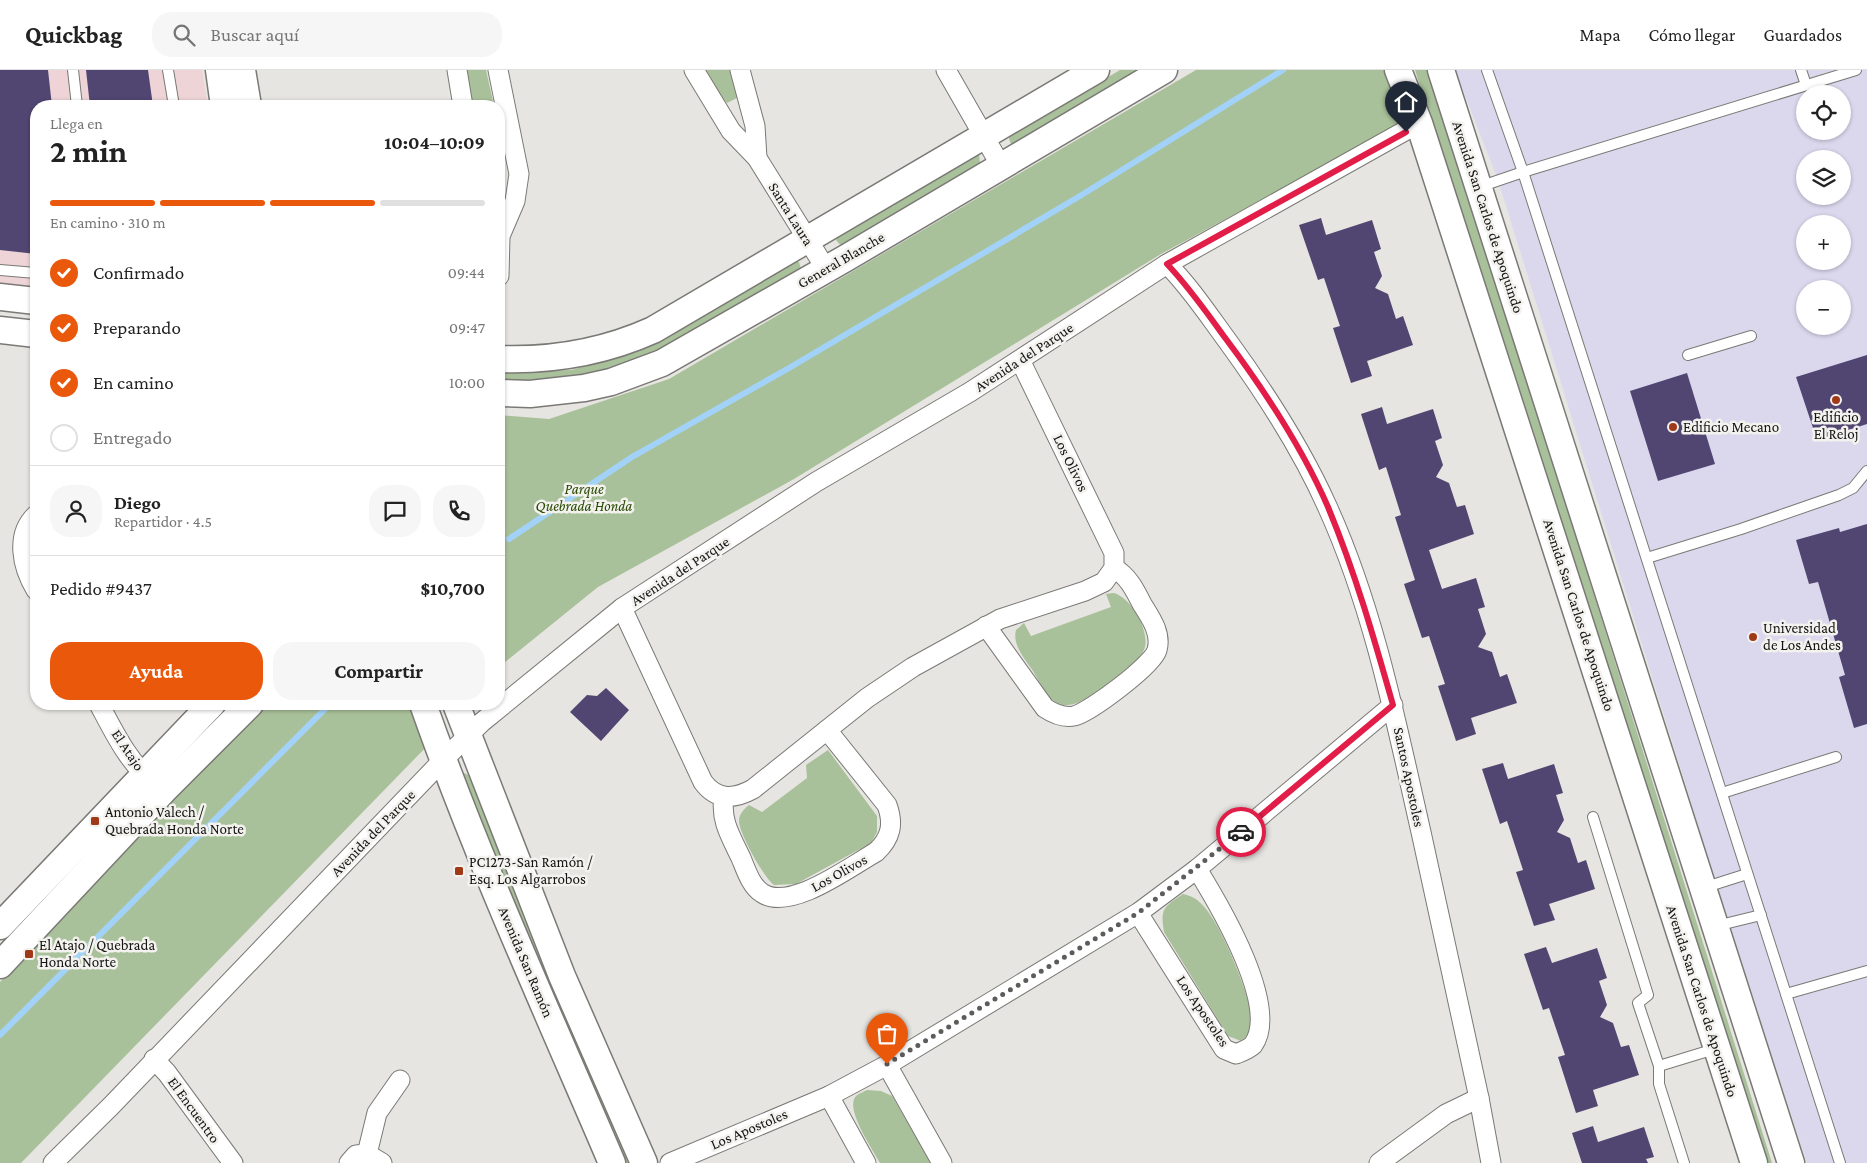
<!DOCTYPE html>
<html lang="es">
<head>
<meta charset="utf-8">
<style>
	:root { --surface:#fff; --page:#f6f6f6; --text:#222; --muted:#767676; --line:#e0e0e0; --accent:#ea580c }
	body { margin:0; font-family:"Crimson Pro",serif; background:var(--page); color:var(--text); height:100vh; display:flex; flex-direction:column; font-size:19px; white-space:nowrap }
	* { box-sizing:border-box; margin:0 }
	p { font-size:16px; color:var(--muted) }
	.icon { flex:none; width:28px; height:28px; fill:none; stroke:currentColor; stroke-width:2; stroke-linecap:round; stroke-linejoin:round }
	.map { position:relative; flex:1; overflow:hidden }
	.sheet { position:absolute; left:30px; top:30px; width:475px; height:610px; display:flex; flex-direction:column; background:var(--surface); border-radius:20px; box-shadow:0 1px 4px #0004 }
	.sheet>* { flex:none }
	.controls { position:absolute; left:1796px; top:15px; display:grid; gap:10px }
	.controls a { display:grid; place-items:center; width:55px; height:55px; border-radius:50%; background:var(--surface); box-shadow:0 1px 4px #0004; font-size:25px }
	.pin { position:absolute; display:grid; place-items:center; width:42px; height:42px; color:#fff; margin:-51px -21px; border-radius:50% 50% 50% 0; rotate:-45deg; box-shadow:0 0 5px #0007 }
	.pin .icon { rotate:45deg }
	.courier { position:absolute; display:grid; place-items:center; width:50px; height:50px; margin:-25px; border:4px solid #e11d48; border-radius:50%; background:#fff; color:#222; box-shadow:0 1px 6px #0007 }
	.summary em { font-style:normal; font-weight:700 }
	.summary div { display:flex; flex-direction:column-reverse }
	.summary { display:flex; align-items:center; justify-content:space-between; height:85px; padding:0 20px }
	h1 { font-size:32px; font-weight:700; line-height:38px }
	.bar { display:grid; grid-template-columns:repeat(4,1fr); gap:8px 5px; align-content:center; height:60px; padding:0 20px }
	.bar i { height:6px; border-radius:4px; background:var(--line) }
	.bar .current { background:var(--accent) }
	.bar p { grid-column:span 4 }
	.line { display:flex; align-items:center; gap:12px; padding:0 20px; border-top:1px solid var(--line) }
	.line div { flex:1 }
	.round { display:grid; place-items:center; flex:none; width:52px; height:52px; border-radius:20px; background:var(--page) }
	ol { padding:0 20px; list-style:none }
	li { display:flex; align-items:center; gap:15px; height:55px }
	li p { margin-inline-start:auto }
	li .icon { padding:5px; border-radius:50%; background:var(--accent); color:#fff; stroke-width:4 }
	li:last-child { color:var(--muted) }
	li i { width:28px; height:28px; border:2px solid var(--line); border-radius:50% }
	.button { display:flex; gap:10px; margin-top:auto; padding:10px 20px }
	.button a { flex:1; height:58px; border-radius:20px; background:var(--accent); color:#fff; font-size:20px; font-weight:700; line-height:58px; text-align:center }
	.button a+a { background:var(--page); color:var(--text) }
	header { display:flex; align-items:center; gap:30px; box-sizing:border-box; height:70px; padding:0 25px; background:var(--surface); border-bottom:1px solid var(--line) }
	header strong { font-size:24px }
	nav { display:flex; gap:28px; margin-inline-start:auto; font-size:18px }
	.search { width:350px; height:45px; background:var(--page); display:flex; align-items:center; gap:12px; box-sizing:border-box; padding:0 18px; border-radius:20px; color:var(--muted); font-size:19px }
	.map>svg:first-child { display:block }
</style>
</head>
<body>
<header>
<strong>Quickbag</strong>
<div class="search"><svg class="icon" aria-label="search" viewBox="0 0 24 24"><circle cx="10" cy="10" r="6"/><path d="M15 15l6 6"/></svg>Buscar aquí</div>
<nav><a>Mapa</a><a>Cómo llegar</a><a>Guardados</a></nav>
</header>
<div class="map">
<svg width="1867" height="1093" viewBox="0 0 1867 1093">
	<rect width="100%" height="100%" fill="#e6e5e1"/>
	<polygon fill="#eed4d6" points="0,0 202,0 208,36 36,36 36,225 0,220"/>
	<path fill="#dbd8ee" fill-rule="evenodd" d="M1455,0H1867V1093H1807L1716,813L1498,110ZM1805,24H1842V61H1805ZM1805,89H1842V126H1805ZM1805,154H1842V191H1805ZM1805,219H1842V256H1805Z"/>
	<g fill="#a9c19a">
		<polygon points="464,0 486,0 494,36 469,36"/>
		<polygon points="706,0 734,0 743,25 727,33 713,18"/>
		<polygon points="1120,0 1143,0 1016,74 1011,74 1009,69 1010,65"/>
		<polygon points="1196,0 1398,0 1416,46 1161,184 794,409 598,517 499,597 499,345 549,349 669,309"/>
		<polygon points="1415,0 1427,0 1433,11 1772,1093 1760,1093"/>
		<polygon points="974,84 979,84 980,93 848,174 841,176 836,170 839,165"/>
		<path d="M793,192H799L801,199C729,240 640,304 556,313C538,314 517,312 499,312V302L572,300L655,274Z"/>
		<path d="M1114,523C1131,528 1149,559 1145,577C1144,581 1141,585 1139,588C1122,601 1081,643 1059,634C1047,629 1039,611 1033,601C1025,589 1012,575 1016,560L1024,553L1031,566L1111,537L1106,524Z"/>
		<polygon points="259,634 417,634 432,671 21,1093 0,1093 0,912"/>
		<path d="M828,680L877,746V762L871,773L796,814L774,815C764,808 739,763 739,751C739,744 744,739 749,735L762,742L807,708L806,695Z"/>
		<polygon points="464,703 471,706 631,1093 621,1093 462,709"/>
		<path d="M1183,824C1187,825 1191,826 1194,828C1217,840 1244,914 1251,939C1253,946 1252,955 1252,962L1241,971L1228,966L1164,862C1160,838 1164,837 1183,824Z"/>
		<path d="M867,1020L881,1021L892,1026L931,1093H880C873,1080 844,1038 856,1026C859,1023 864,1022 867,1020Z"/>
	</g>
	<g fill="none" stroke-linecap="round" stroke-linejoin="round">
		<g stroke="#a3d2f8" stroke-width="6">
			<polyline points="509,469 632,387 789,298 1080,126 1283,0"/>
			<polyline points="0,965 330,634"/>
		</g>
	</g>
	<g fill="#514672">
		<polygon points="0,0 48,0 52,36 36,36 36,184 0,180"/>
		<polygon points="86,0 148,0 153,36 90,36"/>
		<polygon points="1321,148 1326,165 1372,150 1381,179 1374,182 1382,206 1375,218 1388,224 1396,249 1403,246 1413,275 1367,291 1372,306 1351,313 1333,258 1340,256 1324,208 1318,210 1299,155"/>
		<polygon points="1867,285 1867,354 1817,370 1796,307"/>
		<polygon points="1687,303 1715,394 1658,411 1630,321"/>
		<polygon points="1382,337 1387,354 1433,339 1442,368 1435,371 1443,395 1436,407 1449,413 1457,437 1465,435 1474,464 1429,480 1442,519 1476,508 1485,537 1478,539 1486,564 1478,577 1492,582 1500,607 1507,604 1517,633 1471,648 1476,664 1456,671 1438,616 1445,614 1429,566 1422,568 1404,514 1415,510 1395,447 1401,445 1386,397 1379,400 1361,344"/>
		<polygon points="1867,454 1867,654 1854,658 1839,607 1845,605 1818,512 1809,514 1796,470 1839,458 1840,462"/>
		<polygon points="606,618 629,640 601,671 570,642 587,625 597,626"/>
		<polygon points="1503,693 1508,709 1554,694 1563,723 1556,725 1564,750 1557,762 1570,768 1578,793 1586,790 1595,819 1549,834 1555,850 1534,856 1516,802 1523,800 1507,751 1500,754 1482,699"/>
		<polygon points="1546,877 1552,893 1597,878 1607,908 1599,911 1607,935 1600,947 1613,953 1621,977 1629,975 1639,1005 1593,1020 1598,1036 1576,1043 1558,987 1565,985 1549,938 1543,940 1524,884"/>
		<polygon points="1593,1056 1598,1072 1644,1057 1654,1087 1646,1089 1648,1093 1582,1093 1572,1063"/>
	</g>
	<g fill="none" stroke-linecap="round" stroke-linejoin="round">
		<defs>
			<g id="lane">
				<polyline points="73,0 77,36"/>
				<polyline points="168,0 174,36"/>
				<polyline points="1487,0 1523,102 1840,1093"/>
				<polyline points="1801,0 1806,15"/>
				<polyline points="1479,117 1523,102 1856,0"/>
				<polyline points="0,200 36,203"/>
				<polyline points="1688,285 1751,266"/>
				<polyline points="1647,488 1741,459 1839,425 1853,418 1867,401"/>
				<polyline points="1722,723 1836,687"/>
				<polyline points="1593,747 1648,925 1638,933 1659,996 1659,1014 1684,1093"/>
				<polyline points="1703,818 1747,804"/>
				<polyline points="1716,856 1761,845"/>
				<polyline points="1786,924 1867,901"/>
				<polyline points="1659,996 1718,978"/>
			</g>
			<g id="street">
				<polyline points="457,0 463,36"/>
				<polyline points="498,0 519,104 515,131 500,166 499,206"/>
				<polyline points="694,0 731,61 757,88 826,199"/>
				<polyline points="740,0 755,56 757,88"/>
				<polyline points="946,0 1001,96"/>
				<path d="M1167,194C1191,218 1209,246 1229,273C1266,324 1301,378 1327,436C1374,539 1396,652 1421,762C1440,851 1460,939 1479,1028L1491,1093"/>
				<path d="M36,445C15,465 22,497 36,520"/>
				<path d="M622,538L703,712C717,731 735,729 753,719L867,628L913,597L1000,549L1085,521L1104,512L1114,498V483L1020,290"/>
				<path d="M986,556L1045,638C1054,644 1063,648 1074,646C1090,642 1153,595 1157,580C1162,563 1150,547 1142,534C1135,520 1128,506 1114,498"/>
				<path d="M99,634C114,662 128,692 153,712"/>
				<path d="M724,727C720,750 731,767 741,788C746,800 751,816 762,823C790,842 851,796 876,782C891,768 894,754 887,735L827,660"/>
				<path d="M1138,843L1224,979L1236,984C1241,982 1249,979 1253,975C1281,937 1218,833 1197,799"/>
				<polyline points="154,989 167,1003 233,1093"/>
				<polyline points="887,995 942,1093"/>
				<polyline points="829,1026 866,1093"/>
				<polyline points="367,1084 377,1043 400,1010"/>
				<polyline points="53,1093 111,1036 443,690 482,652 622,538 816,412 970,322 1167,194 1419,53"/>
				<polyline points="349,1093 356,1085 367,1084 382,1093"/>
				<polyline points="670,1093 829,1026 887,995 1138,843 1197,799 1393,635"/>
				<polyline points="1379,1093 1446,1044 1479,1028"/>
			</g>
			<g id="secondary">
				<polyline points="219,0 224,36"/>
				<polyline points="242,0 248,36"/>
				<polyline points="1398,0 1419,53 1754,1093"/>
				<polyline points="1441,0 1791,1093"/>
				<polyline points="0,227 36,231"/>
				<polyline points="0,260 36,264"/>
				<path d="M499,289C553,291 604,282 653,260L1096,0"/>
				<polyline points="499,323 530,324 584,318 611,312 662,293 846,188 1164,0"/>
				<path d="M423,634C478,790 547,941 612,1093"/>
				<polyline points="456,634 562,906 644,1093"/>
				<polyline points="0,856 212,634"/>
				<polyline points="0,895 164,720 250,634"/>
			</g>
		</defs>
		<use href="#lane" stroke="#7a7975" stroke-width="12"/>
		<use href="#street" stroke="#7a7975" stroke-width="21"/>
		<use href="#secondary" stroke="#7a7975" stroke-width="29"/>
		<use href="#lane" stroke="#fff" stroke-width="10"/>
		<use href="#street" stroke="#fff" stroke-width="19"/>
		<use href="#secondary" stroke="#fff" stroke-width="26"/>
	</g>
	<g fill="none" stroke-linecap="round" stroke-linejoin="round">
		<polyline stroke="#5d5c5a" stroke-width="5" stroke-dasharray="0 9" points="887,994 1138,843 1241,762"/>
		<path stroke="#e11d48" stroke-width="6" d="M1241,762L1393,635C1374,568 1355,502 1328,437C1302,377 1265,321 1226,269C1207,243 1189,217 1167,194L1406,62"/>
	</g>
	<g fill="#a03917" stroke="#f3f2ee" stroke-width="2">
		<circle cx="1836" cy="330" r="5"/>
		<circle cx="1673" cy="357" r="5"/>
		<circle cx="1753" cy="567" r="5"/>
		<rect x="90" y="746" width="10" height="10" rx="2.5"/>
		<rect x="454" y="796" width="10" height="10" rx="2.5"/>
		<rect x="24" y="879" width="10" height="10" rx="2.5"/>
	</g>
	<g text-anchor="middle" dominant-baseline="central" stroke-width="5" stroke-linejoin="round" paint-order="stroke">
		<g font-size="15" fill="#131311" stroke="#f3f2ee">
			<text transform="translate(791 144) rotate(58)">Santa Laura</text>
			<text transform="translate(1488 147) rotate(72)">Avenida San Carlos de Apoquindo</text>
			<text transform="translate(841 190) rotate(-30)">General Blanche</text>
			<text transform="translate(1024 287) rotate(-33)">Avenida del Parque</text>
			<text transform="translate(1071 393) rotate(64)">Los Olivos</text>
			<text transform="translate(680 501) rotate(-33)">Avenida del Parque</text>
			<text transform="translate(1579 545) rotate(72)">Avenida San Carlos de Apoquindo</text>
			<text transform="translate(128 680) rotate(56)">El Atajo</text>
			<text transform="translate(1409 707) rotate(78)">Santos Apostoles</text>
			<text transform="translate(373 763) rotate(-46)">Avenida del Parque</text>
			<text transform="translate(839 803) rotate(-29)">Los Olivos</text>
			<text transform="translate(526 892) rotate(67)">Avenida San Ramón</text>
			<text transform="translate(1702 931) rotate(72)">Avenida San Carlos de Apoquindo</text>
			<text transform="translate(1203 941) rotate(56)">Los Apostoles</text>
			<text transform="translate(194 1040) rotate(54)">El Encuentro</text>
			<text transform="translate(749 1059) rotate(-23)">Los Apostoles</text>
		</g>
		<g font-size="15" fill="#131311" stroke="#f3f2ee" text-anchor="start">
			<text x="1836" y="347" text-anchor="middle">Edificio<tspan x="1836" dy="17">El Reloj</tspan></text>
			<text x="1683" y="357">Edificio Mecano</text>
			<text x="1763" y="558">Universidad<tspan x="1763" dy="17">de Los Andes</tspan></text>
			<text x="105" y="742">Antonio Valech /<tspan x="105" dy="17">Quebrada Honda Norte</tspan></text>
			<text x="469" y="792">PC1273-San Ramón /<tspan x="469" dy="17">Esq. Los Algarrobos</tspan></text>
			<text x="39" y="875">El Atajo / Quebrada<tspan x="39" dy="17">Honda Norte</tspan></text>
		</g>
		<g font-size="15" font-style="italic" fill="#284a02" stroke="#f3f2ee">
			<text x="584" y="419">Parque<tspan x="584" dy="17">Quebrada Honda</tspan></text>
		</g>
	</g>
</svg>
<div class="controls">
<a><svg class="icon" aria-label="locate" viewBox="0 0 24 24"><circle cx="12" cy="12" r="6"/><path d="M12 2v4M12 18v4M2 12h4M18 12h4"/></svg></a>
<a><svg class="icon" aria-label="layers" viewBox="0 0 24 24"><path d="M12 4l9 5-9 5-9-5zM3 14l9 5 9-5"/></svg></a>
<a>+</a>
<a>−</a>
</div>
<div class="pin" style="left:887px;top:994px;background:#ea580c"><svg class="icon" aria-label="bag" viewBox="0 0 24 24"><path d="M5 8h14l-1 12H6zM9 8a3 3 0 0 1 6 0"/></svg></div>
<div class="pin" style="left:1406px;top:62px;background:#1f2937"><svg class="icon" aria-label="home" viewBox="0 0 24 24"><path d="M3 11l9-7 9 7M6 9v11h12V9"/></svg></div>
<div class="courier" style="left:1241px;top:762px"><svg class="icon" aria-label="car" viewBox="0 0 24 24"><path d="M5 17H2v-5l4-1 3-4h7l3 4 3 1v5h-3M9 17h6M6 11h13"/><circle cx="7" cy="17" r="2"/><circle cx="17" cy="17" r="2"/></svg></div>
<section class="sheet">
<div class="summary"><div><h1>2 min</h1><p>Llega en</p></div><em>10:04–10:09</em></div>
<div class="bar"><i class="current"></i><i class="current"></i><i class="current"></i><i></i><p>En camino · 310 m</p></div>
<ol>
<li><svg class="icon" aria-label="check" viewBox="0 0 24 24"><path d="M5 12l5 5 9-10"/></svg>Confirmado<p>09:44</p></li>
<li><svg class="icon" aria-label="check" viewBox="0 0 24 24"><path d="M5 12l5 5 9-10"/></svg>Preparando<p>09:47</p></li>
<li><svg class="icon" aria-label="check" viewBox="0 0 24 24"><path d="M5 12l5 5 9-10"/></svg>En camino<p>10:00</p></li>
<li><i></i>Entregado</li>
</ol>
<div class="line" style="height:90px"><a class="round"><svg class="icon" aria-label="person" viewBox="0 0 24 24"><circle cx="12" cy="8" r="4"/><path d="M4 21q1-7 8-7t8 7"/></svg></a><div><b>Diego</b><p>Repartidor · 4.5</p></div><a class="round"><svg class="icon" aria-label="chat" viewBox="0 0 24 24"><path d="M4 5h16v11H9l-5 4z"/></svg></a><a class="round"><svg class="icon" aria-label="phone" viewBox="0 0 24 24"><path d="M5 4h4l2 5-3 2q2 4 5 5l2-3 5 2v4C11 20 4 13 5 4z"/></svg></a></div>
<div class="line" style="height:65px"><div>Pedido #9437</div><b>$10,700</b></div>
<div class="button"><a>Ayuda</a><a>Compartir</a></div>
</section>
</div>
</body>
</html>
